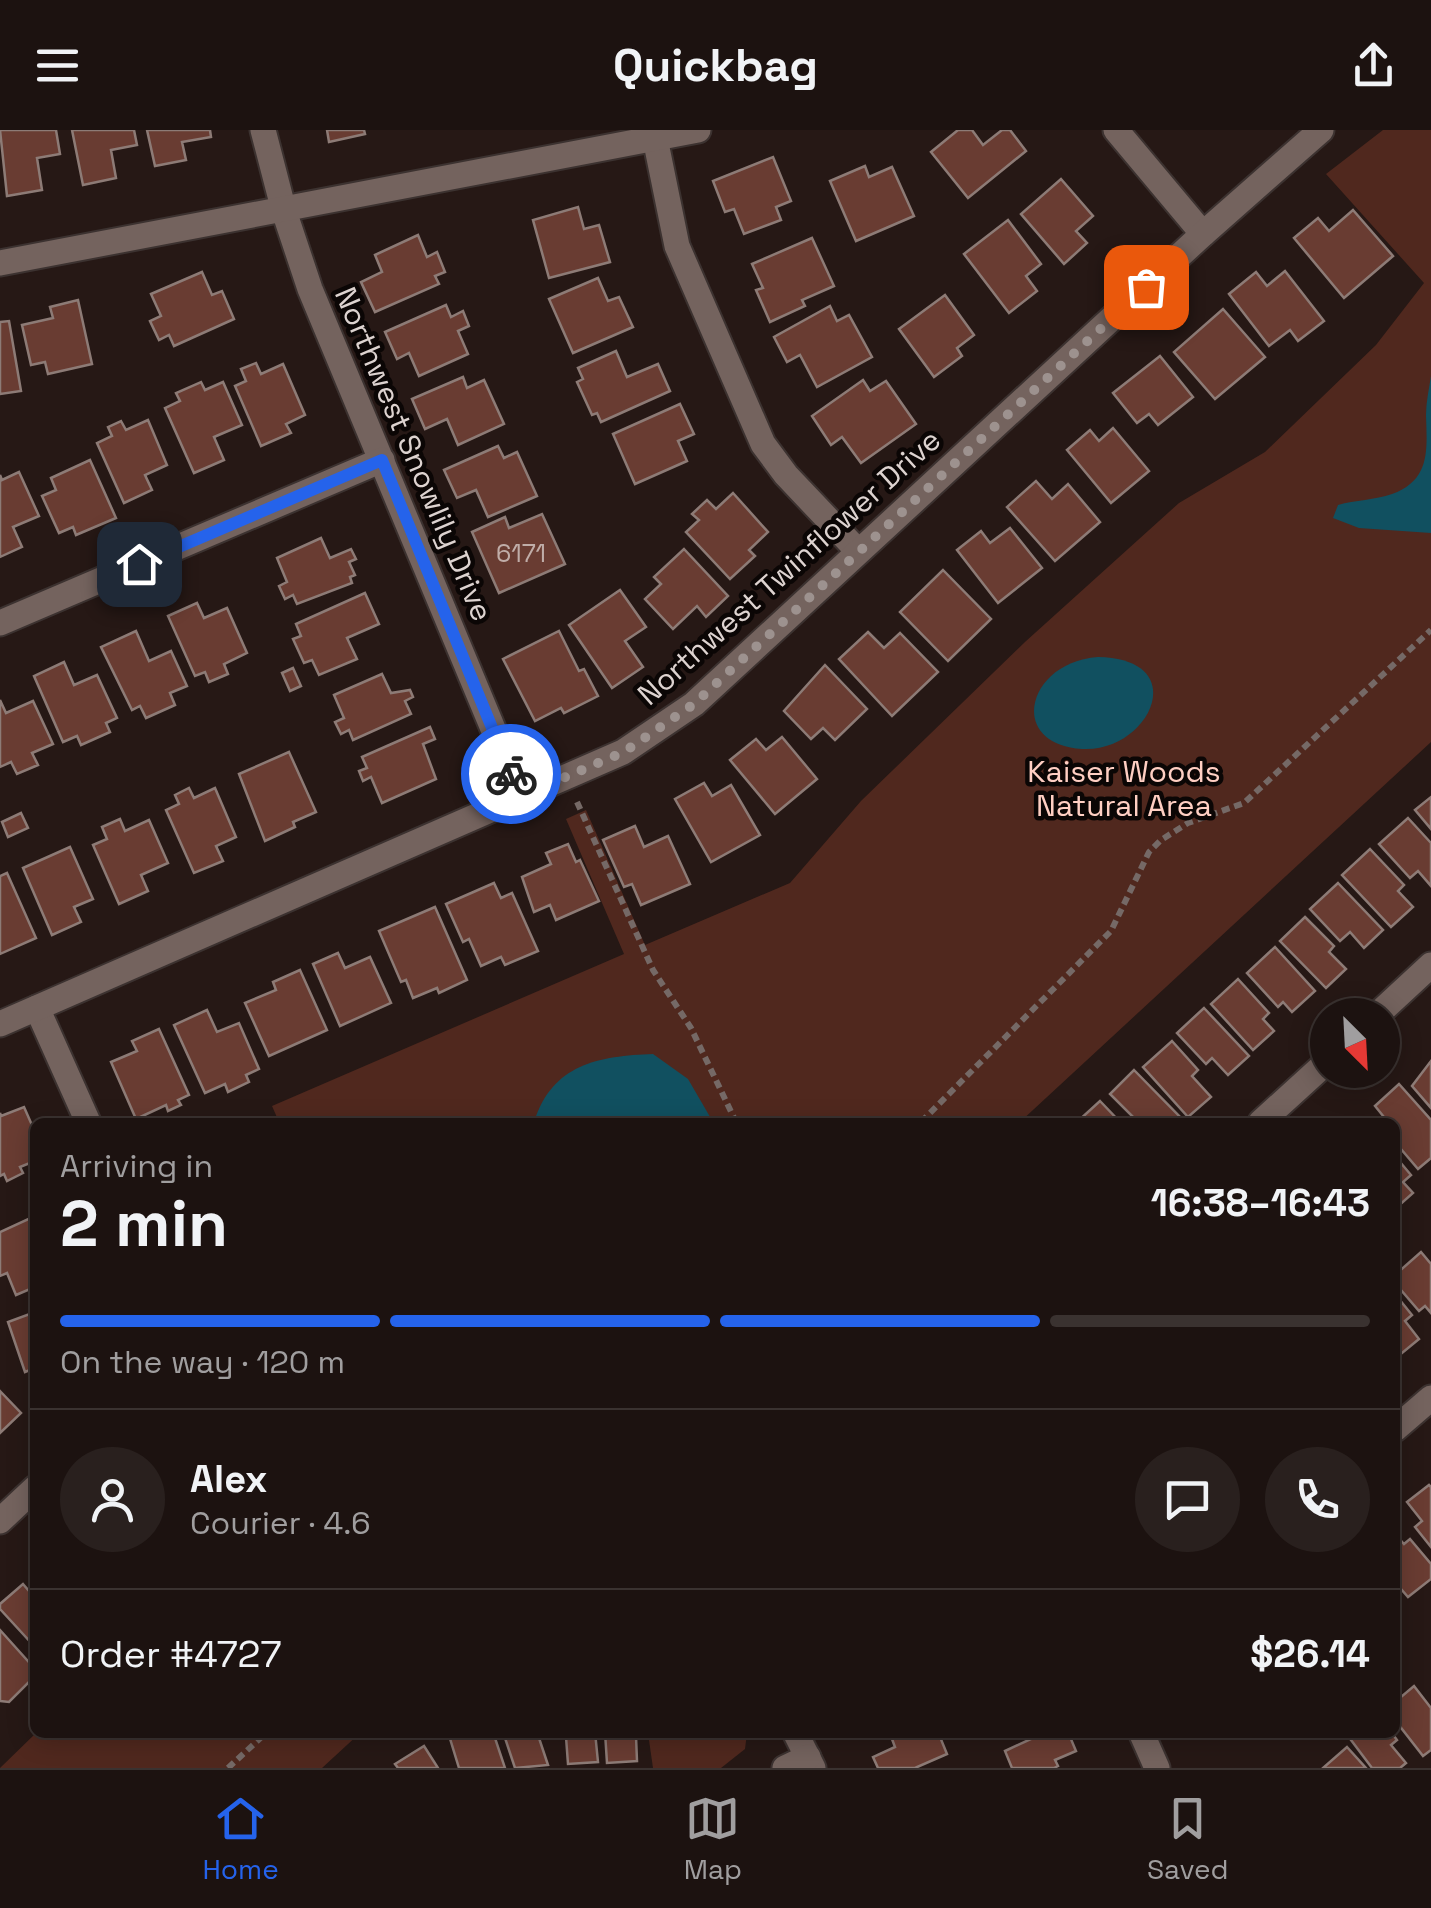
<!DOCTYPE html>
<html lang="en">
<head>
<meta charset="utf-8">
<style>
	:root { --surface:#1c1210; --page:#29201e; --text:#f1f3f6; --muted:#a09e9f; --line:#3a3230; --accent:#2563eb }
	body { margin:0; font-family:"Space Grotesk",sans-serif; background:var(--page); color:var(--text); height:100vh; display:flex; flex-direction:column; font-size:38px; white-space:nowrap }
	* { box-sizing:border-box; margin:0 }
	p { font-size:32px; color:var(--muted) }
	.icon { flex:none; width:55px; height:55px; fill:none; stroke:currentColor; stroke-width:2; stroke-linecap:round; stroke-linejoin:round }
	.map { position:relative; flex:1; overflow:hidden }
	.drawer { position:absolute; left:30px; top:988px; width:1370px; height:620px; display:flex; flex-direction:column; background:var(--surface); border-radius:15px; box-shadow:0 5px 25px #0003,0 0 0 2px var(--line) }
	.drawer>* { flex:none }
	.needle { width:65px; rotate:156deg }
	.buttons { position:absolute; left:1310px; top:868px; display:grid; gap:20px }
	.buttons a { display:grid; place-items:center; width:90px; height:90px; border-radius:50%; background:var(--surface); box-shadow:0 5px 25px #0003,0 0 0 2px var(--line); font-size:50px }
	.pin { position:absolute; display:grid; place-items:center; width:85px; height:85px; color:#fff; margin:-42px; border-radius:20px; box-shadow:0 5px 15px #0006 }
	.courier { position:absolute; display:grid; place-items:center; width:100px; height:100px; margin:-50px; border:8px solid #2563eb; border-radius:50%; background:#fff; color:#222; box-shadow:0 2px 12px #0007 }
	.head em { font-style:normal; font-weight:700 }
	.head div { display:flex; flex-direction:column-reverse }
	.head { display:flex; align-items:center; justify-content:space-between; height:170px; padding:0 30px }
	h1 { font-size:65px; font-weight:700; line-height:75px }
	.bar { display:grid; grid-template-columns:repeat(4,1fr); gap:15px 10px; align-content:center; height:120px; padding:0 30px }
	.bar i { height:12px; border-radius:8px; background:var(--line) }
	.bar .active { background:var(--accent) }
	.bar p { grid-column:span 4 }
	.line { display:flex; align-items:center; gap:25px; padding:0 30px; border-top:2px solid var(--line) }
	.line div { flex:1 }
	.round { display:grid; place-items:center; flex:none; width:105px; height:105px; border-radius:52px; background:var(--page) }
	header { display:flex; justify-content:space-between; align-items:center; height:130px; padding:0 30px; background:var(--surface); font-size:45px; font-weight:700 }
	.tab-bar { display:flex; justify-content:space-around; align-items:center; height:140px; border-top:2px solid var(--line); background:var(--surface); font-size:28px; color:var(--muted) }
	.tab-bar a { display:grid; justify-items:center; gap:5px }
	.tab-bar .active { color:var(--accent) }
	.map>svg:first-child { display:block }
</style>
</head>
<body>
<header><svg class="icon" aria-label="menu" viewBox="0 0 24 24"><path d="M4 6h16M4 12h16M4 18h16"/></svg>Quickbag<svg class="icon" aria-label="share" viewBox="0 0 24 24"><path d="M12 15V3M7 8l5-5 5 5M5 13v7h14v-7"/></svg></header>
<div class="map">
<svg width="1431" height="1638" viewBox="0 0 1431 1638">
	<rect width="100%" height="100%" fill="#261815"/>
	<g fill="#50281e">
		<polygon points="1383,0 1431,0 1431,612 1020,992 279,992 272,976 624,824 566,689 586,680 645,815 790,753 861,671 1025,512 1179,373 1265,322 1376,215 1424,153 1326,44"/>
		<polygon points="36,1603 37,1602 360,1603 322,1638 0,1638"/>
		<polygon points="747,1603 745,1619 721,1638 653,1638 648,1603"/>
	</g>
	<g fill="#115060">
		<path d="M1431,246V403L1359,398L1333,388L1338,375C1355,370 1375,370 1392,364C1431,350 1427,319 1426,285C1426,272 1429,259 1431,246Z"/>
		<path d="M1098,527C1194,529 1149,623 1082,619C1006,614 1027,532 1098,527Z"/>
		<path d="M653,924L688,949L713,992H534C552,934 599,926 653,924Z"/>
	</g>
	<g fill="#693c32" stroke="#8d7b76" stroke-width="2.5">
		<polygon points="0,0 56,0 60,24 37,28 42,60 7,66"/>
		<polygon points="72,0 134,0 137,15 111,20 116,48 83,55"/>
		<polygon points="147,0 210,0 211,7 182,12 186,30 155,36"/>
		<polygon points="327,0 364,0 365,4 329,12"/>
		<polygon points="958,0 972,0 983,15 1002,0 1010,0 1026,21 968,68 931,22"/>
		<polygon points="773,27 791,71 776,77 781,90 744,104 734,79 725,82 713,51"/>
		<polygon points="865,36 869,47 892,37 914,86 856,111 830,51"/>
		<polygon points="1061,49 1093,86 1076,101 1087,113 1064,134 1021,84"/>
		<polygon points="578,77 584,99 599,95 610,132 549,148 533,90"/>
		<polygon points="1353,80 1393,126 1344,168 1294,108 1318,88 1329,101"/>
		<polygon points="1008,90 1041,134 1026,146 1037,161 1009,183 964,124"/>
		<polygon points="418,105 427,127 437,122 445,142 435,146 439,154 375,182 361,152 382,142 375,125"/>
		<polygon points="812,108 834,156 802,170 805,176 770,192 756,160 763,158 752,134"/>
		<polygon points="1285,141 1324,191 1298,211 1290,200 1269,216 1229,164 1256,142 1267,156"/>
		<polygon points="202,142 212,165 222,161 234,189 174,216 169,205 159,210 150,191 161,186 151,164"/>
		<polygon points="598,148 608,171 619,167 633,197 573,223 549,169"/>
		<polygon points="945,165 974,205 957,218 962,226 934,247 899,199"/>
		<polygon points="78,170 92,234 48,244 45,232 31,235 22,195 53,188 50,177"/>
		<polygon points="446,175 451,187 463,181 469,196 458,201 468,224 419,246 409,223 397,229 385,202"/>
		<polygon points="830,176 837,191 849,185 872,227 817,257 800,225 787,232 774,207"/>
		<polygon points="1223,179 1265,227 1215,269 1174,222"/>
		<polygon points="9,191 21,261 0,264 0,192"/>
		<polygon points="616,221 627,247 658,234 670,261 601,292 597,283 592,285 577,252 583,249 578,238"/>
		<polygon points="1160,226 1193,267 1158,295 1149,284 1137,293 1113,263"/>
		<polygon points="256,233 261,244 283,234 305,285 286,294 291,303 261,316 235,256 246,251 241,239"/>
		<polygon points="463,247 467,258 484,250 504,294 458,315 447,289 425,299 412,269"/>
		<polygon points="863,250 870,261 886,251 916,294 861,333 842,307 831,315 812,286"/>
		<polygon points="201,252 205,260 223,252 242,295 214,307 224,330 194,343 165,278 180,271 176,263"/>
		<polygon points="680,274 694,304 678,311 687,331 635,354 613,304"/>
		<polygon points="148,290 167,335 145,345 152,360 124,373 97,313 112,306 108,297 121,291 126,300"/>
		<polygon points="1113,298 1149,341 1111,373 1067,320 1090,300 1099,311"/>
		<polygon points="498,316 504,328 517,322 537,366 488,387 476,360 457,368 444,340"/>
		<polygon points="90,330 116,388 76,405 73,397 59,403 42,366 56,360 51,348"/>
		<polygon points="19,342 39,386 13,397 22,417 0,427 0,345 2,350"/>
		<polygon points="1036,351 1052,369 1068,354 1100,392 1055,431 1007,377"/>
		<polygon points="733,363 768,402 749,420 755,426 730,449 686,402 699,390 692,384 707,370 716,379"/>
		<polygon points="542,384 565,434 499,463 472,402 505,387 509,398"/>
		<polygon points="1010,398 1042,438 998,473 957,420 981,401 990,413"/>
		<polygon points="321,408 330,428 351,419 356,429 349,432 355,445 350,447 352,453 297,474 293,465 285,469 279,456 287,452 277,428"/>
		<polygon points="684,419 728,466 706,487 697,476 673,499 645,469 661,454 654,447"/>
		<polygon points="943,440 991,489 948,531 900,482"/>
		<polygon points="620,460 646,497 625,511 643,537 612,558 569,495"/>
		<polygon points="365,463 379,494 347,508 357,529 319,545 312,530 304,533 293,509 301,506 296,494"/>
		<polygon points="197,473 204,488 227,478 247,523 224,534 228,544 209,552 205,542 195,546 168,486"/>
		<polygon points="136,501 149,531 171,521 187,556 170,563 175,575 146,588 140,576 132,580 101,517"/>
		<polygon points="559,501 579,541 584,539 598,566 564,583 561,578 535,591 503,529"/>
		<polygon points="868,502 884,518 900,503 938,542 892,586 839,529"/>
		<polygon points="64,532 74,555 97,545 117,588 106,593 110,602 81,615 77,606 63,612 34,546"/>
		<polygon points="825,535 867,579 835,610 823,598 811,609 784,581"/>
		<polygon points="293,538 301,556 290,561 282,543"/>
		<polygon points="382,544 391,563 410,560 413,567 405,571 411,584 353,610 349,600 341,604 335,592 344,588 334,565"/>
		<polygon points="0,570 6,583 33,571 53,614 32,623 38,635 17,644 11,632 0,637"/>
		<polygon points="430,597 435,609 423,614 436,649 382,673 371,647 363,651 359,641 367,638 362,627"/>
		<polygon points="782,607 817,649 775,684 730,630 756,609 766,620"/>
		<polygon points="289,622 316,682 293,692 295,697 265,711 239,644"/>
		<polygon points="704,653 712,666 731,655 760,705 711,732 675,669"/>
		<polygon points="189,658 194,668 215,658 236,707 216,716 223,731 194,743 166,680 179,674 175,665"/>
		<polygon points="1431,667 1431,699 1415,680"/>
		<polygon points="21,683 28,698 8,707 2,692"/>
		<polygon points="1408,688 1431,713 1431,756 1418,741 1410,748 1379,714"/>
		<polygon points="120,689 125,701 149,690 168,733 141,745 148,761 119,774 93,715 107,709 102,697"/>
		<polygon points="635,696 644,717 668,706 690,754 641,775 632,754 624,757 603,710"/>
		<polygon points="568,714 576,732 580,730 599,771 556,790 550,775 534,782 522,747 551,734 546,723"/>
		<polygon points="70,717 93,769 74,777 81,792 52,805 23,738"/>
		<polygon points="1370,719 1404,755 1398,761 1413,777 1391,797 1342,745"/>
		<polygon points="7,743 36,808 0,824 0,746"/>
		<polygon points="494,753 501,768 512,763 538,821 505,835 501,827 481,836 469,809 463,812 446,774"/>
		<polygon points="1338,753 1383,800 1364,818 1350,802 1340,811 1310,779"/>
		<polygon points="435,777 467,850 439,863 437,858 413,868 406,850 401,852 379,801"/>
		<polygon points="1305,787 1334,816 1329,822 1346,839 1326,858 1280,811"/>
		<polygon points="1275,817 1315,861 1292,882 1283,872 1278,877 1247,843"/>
		<polygon points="338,823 345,838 370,827 391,873 340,896 313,834"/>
		<polygon points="300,840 327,900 269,926 245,873 276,860 273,852"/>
		<polygon points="1238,849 1269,883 1263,889 1274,901 1253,920 1211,874"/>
		<polygon points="1204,878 1249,926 1228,945 1212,928 1206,934 1177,903"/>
		<polygon points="207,880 217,902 239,893 259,939 246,945 249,952 228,962 225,954 205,963 174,895"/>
		<polygon points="159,899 189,965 178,970 181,975 168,981 166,975 136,989 111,932 137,921 132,911"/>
		<polygon points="1172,911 1198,940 1192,946 1211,967 1188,987 1143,937"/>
		<polygon points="1431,931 1431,978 1412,956"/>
		<polygon points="1134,940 1181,988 1176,992 1138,992 1110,964"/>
		<polygon points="1399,954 1431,990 1431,1028 1418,1039 1395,1012 1395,992 1388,992 1375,976"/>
		<polygon points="1100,971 1120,992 1077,992"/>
		<polygon points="24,977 35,1002 35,1031 20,1037 23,1043 7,1051 4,1044 0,1046 0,983 1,986"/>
		<polygon points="1395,1026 1411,1045 1403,1052 1413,1063 1395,1079"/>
		<polygon points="35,1086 35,1157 16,1165 7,1143 0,1146 0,1102"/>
		<polygon points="1421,1122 1431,1134 1431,1183 1425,1176 1419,1181 1395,1153 1395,1145"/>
		<polygon points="1395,1164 1412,1185 1405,1191 1419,1209 1396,1228"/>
		<polygon points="35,1182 35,1238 25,1242 8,1192"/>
		<polygon points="0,1261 21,1283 0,1303"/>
		<polygon points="1429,1355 1431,1357 1431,1417 1415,1397 1422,1391 1407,1372"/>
		<polygon points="1395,1404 1404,1414 1410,1409 1431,1434 1431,1449 1408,1467 1395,1452"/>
		<polygon points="23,1454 35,1468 35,1517 0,1479 0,1474"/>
		<polygon points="0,1500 35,1539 35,1546 9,1572 0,1571"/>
		<polygon points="1414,1556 1431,1578 1431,1620 1423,1626 1395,1590 1395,1572"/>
		<polygon points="448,1602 493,1602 505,1638 459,1638"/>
		<polygon points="503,1602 537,1602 548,1635 515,1638"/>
		<polygon points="560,1602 595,1602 598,1632 568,1634 566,1607 561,1608"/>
		<polygon points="605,1602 646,1602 636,1606 637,1631 607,1633"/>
		<polygon points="906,1602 938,1602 947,1624 915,1638 878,1638 873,1627 895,1617 892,1609"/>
		<polygon points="1046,1602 1068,1602 1076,1621 1055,1630 1058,1636 1054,1638 1012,1638 1005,1621"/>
		<polygon points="1345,1602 1391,1602 1397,1610 1391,1615 1406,1633 1400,1638 1372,1638"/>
		<polygon points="424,1616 438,1638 398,1638 395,1634"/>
		<polygon points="1347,1617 1366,1638 1323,1638"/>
	</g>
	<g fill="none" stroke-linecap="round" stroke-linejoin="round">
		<defs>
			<g id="street">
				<polyline points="263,0 284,81 310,159 521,666"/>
				<polyline points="1116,0 1203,104"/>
				<polyline points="655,8 677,116 763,314 786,345 858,421"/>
				<polyline points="0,133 698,0"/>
				<polyline points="0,493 382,330"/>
				<polyline points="37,878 88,992"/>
				<polyline points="1377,885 1431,835"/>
				<polyline points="0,894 623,622 694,574 1203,104 1321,0"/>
				<polyline points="1261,992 1328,931"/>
				<polyline points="1395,1299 1431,1268"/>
				<polyline points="0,1391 35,1358"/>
				<polyline points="795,1602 813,1638"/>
				<polyline points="1141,1602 1157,1638"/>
				<polyline points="785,1638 808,1627"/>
			</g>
		</defs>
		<use href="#street" stroke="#3c3230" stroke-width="29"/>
		<g stroke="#756966" stroke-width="6" stroke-dasharray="8 5" stroke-linecap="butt">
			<polyline points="577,672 653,840 691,898 736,992"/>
			<polyline points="921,992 1111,801 1149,722 1161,710 1188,693 1244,673 1431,500"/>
			<polyline points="228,1638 267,1602"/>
		</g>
		<use href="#street" stroke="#74635e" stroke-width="25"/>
	</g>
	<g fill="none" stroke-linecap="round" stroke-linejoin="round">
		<polyline stroke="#9d928f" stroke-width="10" stroke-dasharray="0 18" points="511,644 521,666 624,622 694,574 1146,157"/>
		<polyline stroke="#2563eb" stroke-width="12" points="139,434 382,330 511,644"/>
	</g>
	<g text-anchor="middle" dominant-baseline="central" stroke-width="9" stroke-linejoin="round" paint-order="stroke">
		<g font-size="25" fill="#c0ada8">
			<text x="521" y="423">6171</text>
		</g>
		<g font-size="30" fill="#ddd3d0" stroke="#0b0605">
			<text transform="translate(414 324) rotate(67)">Northwest Snowlily Drive</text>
			<text transform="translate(789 437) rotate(-42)">Northwest Twinflower Drive</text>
		</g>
		<g font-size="30" fill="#ffcfc3" stroke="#0b0605">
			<text x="1124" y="641">Kaiser Woods<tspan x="1124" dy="34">Natural Area</tspan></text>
		</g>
	</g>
</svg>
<div class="buttons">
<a><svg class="needle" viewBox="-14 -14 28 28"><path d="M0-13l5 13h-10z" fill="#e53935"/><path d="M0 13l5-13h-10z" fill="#a09e9f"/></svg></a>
</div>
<div class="pin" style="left:1146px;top:157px;background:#ea580c"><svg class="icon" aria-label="bag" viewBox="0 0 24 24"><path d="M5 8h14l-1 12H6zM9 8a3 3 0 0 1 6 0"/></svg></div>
<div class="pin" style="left:139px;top:434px;background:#1f2937"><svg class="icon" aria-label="home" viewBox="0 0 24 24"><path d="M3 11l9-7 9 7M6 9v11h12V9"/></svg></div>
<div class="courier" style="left:511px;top:644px"><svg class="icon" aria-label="bike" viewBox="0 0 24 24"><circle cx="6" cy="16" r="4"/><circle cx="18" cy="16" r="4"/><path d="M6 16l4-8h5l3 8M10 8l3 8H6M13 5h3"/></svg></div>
<section class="drawer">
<div class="head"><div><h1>2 min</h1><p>Arriving in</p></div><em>16:38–16:43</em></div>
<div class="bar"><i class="active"></i><i class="active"></i><i class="active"></i><i></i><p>On the way · 120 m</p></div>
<div class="line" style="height:180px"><a class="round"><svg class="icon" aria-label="person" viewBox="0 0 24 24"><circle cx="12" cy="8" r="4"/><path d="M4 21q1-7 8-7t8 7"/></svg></a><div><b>Alex</b><p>Courier · 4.6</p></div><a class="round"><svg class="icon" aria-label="chat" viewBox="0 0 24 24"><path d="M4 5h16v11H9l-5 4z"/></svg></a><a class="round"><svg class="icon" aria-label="phone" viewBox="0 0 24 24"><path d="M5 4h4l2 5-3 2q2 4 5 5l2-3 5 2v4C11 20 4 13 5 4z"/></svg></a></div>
<div class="line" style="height:130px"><div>Order #4727</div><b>$26.14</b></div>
</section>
</div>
<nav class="tab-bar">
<a class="active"><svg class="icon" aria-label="home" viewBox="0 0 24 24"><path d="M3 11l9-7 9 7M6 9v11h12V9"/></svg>Home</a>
<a><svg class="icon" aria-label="map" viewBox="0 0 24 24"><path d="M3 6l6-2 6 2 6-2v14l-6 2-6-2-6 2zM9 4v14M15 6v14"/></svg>Map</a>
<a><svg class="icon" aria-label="saved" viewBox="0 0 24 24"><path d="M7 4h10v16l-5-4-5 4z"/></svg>Saved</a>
</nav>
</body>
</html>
